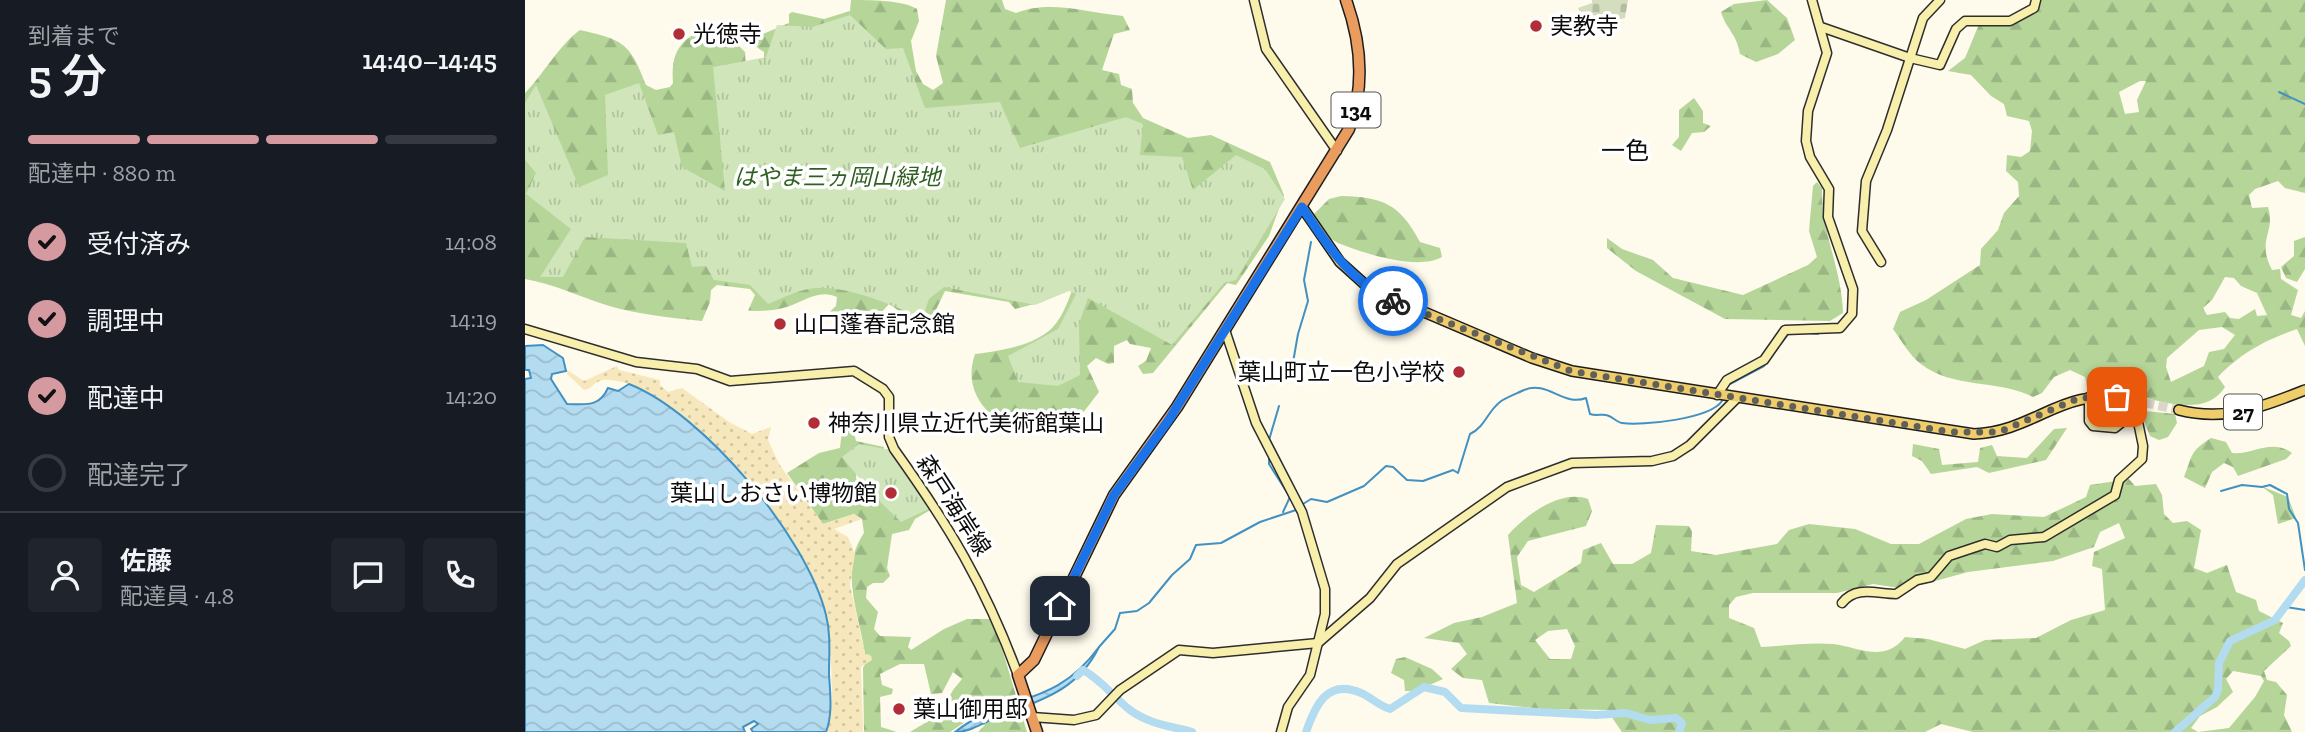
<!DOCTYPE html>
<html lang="ja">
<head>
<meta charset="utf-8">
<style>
	:root { --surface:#171b24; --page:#20242c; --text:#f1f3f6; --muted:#9ea1a6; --line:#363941; --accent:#d59aa0 }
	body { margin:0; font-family:"Zilla Slab","Noto Sans JP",serif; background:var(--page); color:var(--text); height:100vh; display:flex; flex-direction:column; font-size:26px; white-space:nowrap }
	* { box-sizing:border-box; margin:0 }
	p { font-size:23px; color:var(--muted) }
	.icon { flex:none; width:38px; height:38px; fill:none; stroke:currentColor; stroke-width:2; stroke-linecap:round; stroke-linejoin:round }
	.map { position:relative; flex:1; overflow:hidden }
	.drawer { display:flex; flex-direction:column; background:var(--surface); width:525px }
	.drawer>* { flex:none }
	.pin { position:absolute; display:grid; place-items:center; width:60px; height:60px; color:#fff; margin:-30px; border-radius:14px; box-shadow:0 4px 10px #0006 }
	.courier { position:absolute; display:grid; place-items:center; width:70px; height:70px; margin:-35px; border:5px solid #1a73e8; border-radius:50%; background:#fff; color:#222; box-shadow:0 2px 9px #0007 }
	.head em { font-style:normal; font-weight:600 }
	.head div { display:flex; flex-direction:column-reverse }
	.head { display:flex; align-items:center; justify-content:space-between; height:119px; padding:0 28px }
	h1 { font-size:46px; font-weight:600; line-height:52px }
	.bar { display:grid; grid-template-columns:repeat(4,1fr); gap:10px 7px; align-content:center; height:84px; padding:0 28px }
	.bar i { height:9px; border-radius:5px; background:var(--line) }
	.bar .on { background:var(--accent) }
	.bar p { grid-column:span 4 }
	.line { display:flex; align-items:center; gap:18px; padding:0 28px; border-top:2px solid var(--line) }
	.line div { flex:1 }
	.round { display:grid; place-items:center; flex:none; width:74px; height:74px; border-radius:7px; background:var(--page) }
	ol { padding:0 28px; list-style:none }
	li { display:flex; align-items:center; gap:21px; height:77px }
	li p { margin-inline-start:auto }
	li .icon { padding:7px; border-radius:50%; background:var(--accent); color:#111; stroke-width:4 }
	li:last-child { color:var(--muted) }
	li i { width:38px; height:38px; border:4px solid var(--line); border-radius:50% }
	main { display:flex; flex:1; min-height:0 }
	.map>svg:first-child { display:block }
</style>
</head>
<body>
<main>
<section class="drawer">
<div class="head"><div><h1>5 分</h1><p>到着まで</p></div><em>14:40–14:45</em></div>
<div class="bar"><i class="on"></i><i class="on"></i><i class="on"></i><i></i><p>配達中 · 880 m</p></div>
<ol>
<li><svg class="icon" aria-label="check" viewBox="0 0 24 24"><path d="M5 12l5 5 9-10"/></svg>受付済み<p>14:08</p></li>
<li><svg class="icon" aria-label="check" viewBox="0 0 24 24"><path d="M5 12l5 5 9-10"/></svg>調理中<p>14:19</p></li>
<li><svg class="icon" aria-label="check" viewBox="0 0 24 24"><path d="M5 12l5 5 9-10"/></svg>配達中<p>14:20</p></li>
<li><i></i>配達完了</li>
</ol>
<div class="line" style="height:126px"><a class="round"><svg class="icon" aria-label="person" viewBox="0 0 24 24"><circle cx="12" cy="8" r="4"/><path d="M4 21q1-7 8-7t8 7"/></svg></a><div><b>佐藤</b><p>配達員 · 4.8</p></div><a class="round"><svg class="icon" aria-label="chat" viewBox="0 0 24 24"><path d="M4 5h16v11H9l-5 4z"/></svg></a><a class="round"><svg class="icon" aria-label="phone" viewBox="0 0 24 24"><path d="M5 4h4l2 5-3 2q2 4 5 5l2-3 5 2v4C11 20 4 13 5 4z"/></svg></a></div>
</section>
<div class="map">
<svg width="1780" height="732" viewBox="0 0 1780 732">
	<defs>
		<pattern id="forest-firs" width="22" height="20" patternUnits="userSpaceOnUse" patternTransform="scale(1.75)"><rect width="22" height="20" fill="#b5d599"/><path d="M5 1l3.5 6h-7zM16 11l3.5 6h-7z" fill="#9ab683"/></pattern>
		<pattern id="sand-dots" width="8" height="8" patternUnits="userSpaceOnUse" patternTransform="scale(1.75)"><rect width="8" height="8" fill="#f6e8bc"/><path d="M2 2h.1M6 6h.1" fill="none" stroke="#d2c6a0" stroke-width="1.8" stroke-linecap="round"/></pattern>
		<pattern id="cemetery-stones" width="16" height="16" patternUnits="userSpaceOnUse" patternTransform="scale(1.75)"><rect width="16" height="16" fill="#d4debf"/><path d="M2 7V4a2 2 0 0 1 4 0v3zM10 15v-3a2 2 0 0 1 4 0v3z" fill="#b5bda3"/></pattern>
		<pattern id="park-tufts" width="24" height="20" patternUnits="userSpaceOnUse" patternTransform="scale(1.75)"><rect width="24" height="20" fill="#d0e5b9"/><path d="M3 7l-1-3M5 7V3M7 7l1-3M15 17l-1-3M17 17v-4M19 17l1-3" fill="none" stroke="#b1c39e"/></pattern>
		<pattern id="water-waves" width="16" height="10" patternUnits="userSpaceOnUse" patternTransform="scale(1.75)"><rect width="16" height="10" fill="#b4dcf1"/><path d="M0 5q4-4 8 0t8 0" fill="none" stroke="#9abccd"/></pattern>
	</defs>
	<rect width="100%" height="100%" fill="#fefaec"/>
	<g fill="url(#forest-firs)" fill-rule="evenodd">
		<path d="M326,0C344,0 378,0 392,9L394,21L386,41L391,71L398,84L408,90L418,83L411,56L421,0H477L480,9L491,13C526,0 557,12 598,16L605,30L589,34L577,70L594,74L596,85L607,89L608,103L618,118L663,138L686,135L745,162L759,195L744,236L711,285L702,283L628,373L618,374L613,366L621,361L626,348L605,344L602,340L589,346V363L583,364L571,358L562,366L574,392L557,414L531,411L525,419L509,422L504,416L487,418L467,415C448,399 442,377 450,354C474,351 510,346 528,327C539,315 545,296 550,282L517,302L490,309L484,302L420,291L405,322L395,330L383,317L364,304L354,315C348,315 342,313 336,313C319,315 316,327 300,316L311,306L312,297C292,288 276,304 258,308C246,311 235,311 223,311L230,295L225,289L192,285L186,290L185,302L177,321C146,318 111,314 81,305C53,296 29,284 0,279V93C18,75 34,45 55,30C99,40 105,43 121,85L131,90L145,87L148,83C145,46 160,37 191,23L220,52L221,68L239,60V52C226,44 221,38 219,23H226L231,32L238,34L264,23V14L267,12L299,19L325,11Z"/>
		<path d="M1242,0L1262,18L1270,40L1253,54L1231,62L1215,54C1211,32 1202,31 1196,12L1209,4Z"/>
		<path d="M1516,0H1780V193L1760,188L1753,181L1730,189L1724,195L1727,208L1743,207C1751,233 1731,239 1747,270L1755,269L1756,279L1773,290L1766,315L1776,318L1780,311V346L1772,329C1741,340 1717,352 1693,377L1700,387C1682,416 1641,403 1614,396L1619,381C1602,361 1581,378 1562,388L1560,377L1545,370L1529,377L1517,393L1508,397C1474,379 1427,389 1396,364C1385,356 1376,340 1368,329L1375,312L1401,300L1455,265L1456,249L1473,230L1479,213L1494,196L1493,182L1481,171L1482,155L1496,157L1505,151L1507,131L1504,121L1482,116L1479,104L1466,96L1446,75L1423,71L1440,58L1455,22C1478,26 1492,23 1512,11ZM1615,81H1621L1612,100L1614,112L1600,114L1594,92ZM1700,277L1709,278L1716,286L1732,293L1742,315L1732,316L1730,309L1714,319L1705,318L1700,312L1682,315L1678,308L1687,300ZM1697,327L1710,335L1699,349L1684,352L1679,366L1646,382L1641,367L1642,358L1674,330Z"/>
		<polygon points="1169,98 1178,111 1178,123 1186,126 1179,132 1167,133 1156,151 1147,145 1154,137 1154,110"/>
		<path d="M1292,182L1297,188C1296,232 1317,270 1318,313L1305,321L1200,319L1111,271L1082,248V238L1097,249L1128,260L1148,278L1218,295L1283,265L1292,257L1284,231L1288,186Z"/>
		<path d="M816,196C858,197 875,204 895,242L915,248L917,257C892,271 838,253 813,243C801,237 794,226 788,215L804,199Z"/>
		<polygon points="1780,237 1780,269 1772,282 1761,278 1756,267 1769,256 1769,241"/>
		<polygon points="1620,411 1650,414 1652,423 1643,437 1634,440 1625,436 1618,419"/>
		<polygon points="1542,428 1521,460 1464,473 1452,467 1406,474 1397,461 1387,456 1388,444 1414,449 1417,465 1453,462 1455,448 1467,445 1472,456 1502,458 1529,429"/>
		<path d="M328,429L331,441L359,447L358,455L332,468L331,478L335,483L394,496L407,509L390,519L384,530L367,534L362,568L365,576L358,583H348L342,587L341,598L353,612L349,629L355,636L386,637L383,647L386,650L419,629L442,619H468L502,732H453L460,725L443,720L425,732H385L405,720H412L428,690L437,679L428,672L417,693L406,694L399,664H375L355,674L357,685L368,689L367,694L355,697L356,727L372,732H339L338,668L341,662C337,619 312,572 339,533L337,519L329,514L298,524L262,473L294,453L315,448L317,430Z"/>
		<path d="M1686,438L1701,442L1707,453C1728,455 1746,438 1767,453L1761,459L1713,476L1708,467L1699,463L1687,472L1680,488L1659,477C1668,455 1664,452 1686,438Z"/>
		<path d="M1604,479L1610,486L1631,484L1637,495L1639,514L1648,523L1662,521L1676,530L1669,568L1682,573L1702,565L1711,592L1731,600L1734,611L1758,623L1754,633L1764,641L1766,646L1739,671L1742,680L1751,682L1762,695L1759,715L1767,732H1448L1416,724L1400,732H1097L1088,719L1087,710L1017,709L964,703L957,680L938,678L926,669L942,654L934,643L899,638L929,623L957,617L992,603L983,535C1001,515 1035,489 1063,499L1067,511L1061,526L1003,541L992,557L996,585L1009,592L1056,563L1058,550L1076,543L1088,564H1107L1126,553L1131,525L1164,526L1167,531L1166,551L1191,555L1252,544L1264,530L1284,524L1330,529L1366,544H1394L1441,519L1467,514L1519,517L1561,497L1565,485ZM1594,523L1600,538L1569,552L1567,566L1577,569L1580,610L1546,620L1511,638L1460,640L1440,649L1403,639L1380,637C1359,664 1334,647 1308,644C1285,642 1260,646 1236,647L1229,628L1204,618V605L1211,597L1228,593H1312L1348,584L1381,589L1443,572L1528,561L1569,547L1575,532ZM1042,629L1050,646L1046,659H1025L1010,640L1023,631ZM1708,671L1736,676L1739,681L1730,697L1704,728L1673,732L1666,728L1675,716L1692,707L1708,692L1701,679Z"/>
		<polygon points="1736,486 1763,497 1771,518 1753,524 1748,495"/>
		<polygon points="880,657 907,669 918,679 891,691 880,691 879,680 866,673 871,659"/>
	</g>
	<path fill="url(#sand-dots)" d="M92,366L94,370L135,380V385L143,392L157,388L204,422L227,434L246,427L243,440L254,464L298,524L329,514L337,519L309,529L323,537L330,554L325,585L340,654L346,655L347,660L336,667L338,732H301C311,708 306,642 301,616C298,603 291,588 286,576C262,517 152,386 86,380C69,378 70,388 59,390L42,374V370L59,381Z"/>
	<polygon fill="url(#cemetery-stones)" points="1067,0 1103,0 1100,18 1087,21 1055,13 1053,8 1067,3"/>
	<g fill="url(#park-tufts)">
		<path d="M325,15L361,49L378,48L400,108L475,102L495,148L601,117L618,124L615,155L657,157L668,190L711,155L740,169L760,199L711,280L699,283L647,345L563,298L554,324L555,375L533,386L493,382L483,356L533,329L551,294L544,291L510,305L419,287L404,299L397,319C366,304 314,281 279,290C267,293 255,299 243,304L225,285L189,280L181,266L167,267L161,243L60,237L38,277H15L46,229L1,194L11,173L0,160V103L11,85L54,187L83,175L80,95L114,83L133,135L149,132L157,167L200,191L188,67L241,57L252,25L287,27Z"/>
		<polygon points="334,444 365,450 408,507 376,522 349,496 317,457"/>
	</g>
	<g fill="url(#water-waves)" stroke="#4191c3" stroke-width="2">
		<path d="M18,345L38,358L41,371L27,374L26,379L42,404C60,404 74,408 83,388L93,391L104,384C178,413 282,537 301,615C306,635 304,654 304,674C305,692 308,714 301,732H228L226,729L233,724L229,721L218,727L220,732H0V379L6,378L4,370H0V346Z"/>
		<path d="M574,647C552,692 513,701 470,718C455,724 446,732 430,732C481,692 528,710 574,647Z"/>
	</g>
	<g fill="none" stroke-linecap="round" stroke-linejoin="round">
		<g stroke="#4191c3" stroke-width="2">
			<polyline points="1754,92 1780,104"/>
			<polyline points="1283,333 1293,334"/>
			<polyline points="767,368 773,334 783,301 779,280 786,242"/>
			<polyline points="1203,385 1239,366 1264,333"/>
			<polyline points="744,440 754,406"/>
			<polyline points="744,456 744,464 765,497 758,512"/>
			<polyline points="1696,491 1717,485 1737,487 1745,485 1762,494 1764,509 1773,523 1780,570"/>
			<path d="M778,504L786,499L802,502L839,486L861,466L868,467L882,480L898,481L928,470L933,473L945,434C960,427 962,412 975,402C980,398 993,393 999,390C1022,380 1039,407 1061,398L1065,414C1071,416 1076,414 1081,415C1087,416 1091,422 1097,423C1117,426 1185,419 1197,401"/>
			<polyline points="1761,607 1780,610"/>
			<polyline points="574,647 590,629 595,613 612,611 624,603 647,575 665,559 671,545 696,543 735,522 771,510"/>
		</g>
		<g stroke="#b4dcf1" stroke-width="8">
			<path d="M552,676L558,670C578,681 588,697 605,710C624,724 645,726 667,732"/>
			<path d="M781,732C790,706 802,678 836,693C846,697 854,706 865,709L899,687L920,692L936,708L1071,715L1101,713L1125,720L1151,718L1157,723L1154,732"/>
			<polyline points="1650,732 1690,697 1693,690 1694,663 1705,641 1750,620 1780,580"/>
		</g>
		<polyline stroke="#dad6ca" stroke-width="9" stroke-dasharray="9 4.5" stroke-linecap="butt" points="1607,400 1654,410"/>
		<defs>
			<g id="secondary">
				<polyline points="729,0 741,49 812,151"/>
				<polyline points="1296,27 1385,58 1415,65 1431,29 1440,21 1485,21 1509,8 1511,0"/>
				<polyline points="1356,262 1337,231 1341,181 1362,130 1398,18 1415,0"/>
				<path d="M0,329L111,362L172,369L205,381L329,371L358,389L364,397V437L369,449C424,526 460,585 493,675"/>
				<polyline points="700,330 731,423 777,512 800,589 800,614 785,675 763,707 756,732"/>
				<polyline points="1192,395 1202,380 1239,360 1260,330 1315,328 1327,314 1328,289 1303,217 1304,189 1285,157 1281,141 1283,111 1302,53 1287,0"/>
				<path d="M1317,603C1331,585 1352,594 1371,594L1392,580L1406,577L1424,556L1460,544L1472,547L1485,540L1519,537L1590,495L1594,480L1617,459L1618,446L1612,417L1606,415L1590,428L1568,426L1564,421V397"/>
				<polyline points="507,717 549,720 571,715 595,690 654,650 688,653 793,643 845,598 872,564 982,487 1047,463 1127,461 1148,456 1165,445 1212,398"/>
			</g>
			<g id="primary">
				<path d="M777,207L815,262L845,289L1007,358L1047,371L1449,434C1513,431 1536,385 1607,400"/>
				<path d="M1654,410C1700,422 1737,407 1780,390"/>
			</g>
			<path id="highway" d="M512,732L493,675L509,660L589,495L652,407L824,129C840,87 836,42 821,0"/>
		</defs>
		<use href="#secondary" stroke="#2e2e2e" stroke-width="11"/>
		<use href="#primary" stroke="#1d1d1d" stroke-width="12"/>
		<use href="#highway" stroke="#1d1d1d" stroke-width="13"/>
		<use href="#secondary" stroke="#f9efac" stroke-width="8"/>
		<use href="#primary" stroke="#efcd6b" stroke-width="9"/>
		<use href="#highway" stroke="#ea9c5e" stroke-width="10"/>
	</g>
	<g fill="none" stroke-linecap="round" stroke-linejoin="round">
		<polyline stroke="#615f5a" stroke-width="7" stroke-dasharray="0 12.6" points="868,301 1046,371 1426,432 1474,432 1554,398 1592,397"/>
		<path stroke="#1a73e8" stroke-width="9" d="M535,606L589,495L643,421L777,207C803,246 824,281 868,301"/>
	</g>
	<g fill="#b22e36" stroke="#fff" stroke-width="2.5">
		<circle cx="1011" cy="26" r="7"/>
		<circle cx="154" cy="34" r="7"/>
		<circle cx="255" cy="324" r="7"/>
		<circle cx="934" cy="372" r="7"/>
		<circle cx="289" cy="423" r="7"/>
		<circle cx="366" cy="493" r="7"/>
		<circle cx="374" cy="709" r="7"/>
	</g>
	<g text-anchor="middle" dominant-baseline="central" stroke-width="7" stroke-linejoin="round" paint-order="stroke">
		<g fill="#fff" stroke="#555" stroke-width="2">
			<rect x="806.5" y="92.5" width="49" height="35" rx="5"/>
			<rect x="1699" y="394.5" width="38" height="35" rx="5"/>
		</g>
		<g font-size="21" font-weight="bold" fill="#0c0c0c">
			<text x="831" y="110">134</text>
			<text x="1718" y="412">27</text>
		</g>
		<g font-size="23" fill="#0c0c0c" stroke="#fff" text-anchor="start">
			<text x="1025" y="26">実教寺</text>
			<text x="168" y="34">光徳寺</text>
			<text x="269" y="324">山口蓬春記念館</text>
			<text x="920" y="372" text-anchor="end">葉山町立一色小学校</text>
			<text x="303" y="423">神奈川県立近代美術館葉山</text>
			<text x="352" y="493" text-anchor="end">葉山しおさい博物館</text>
			<text x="388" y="709">葉山御用邸</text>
		</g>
		<g font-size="23" font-style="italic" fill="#2f5f21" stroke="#fff">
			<text x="312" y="177">はやま三ヵ岡山緑地</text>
		</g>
		<g font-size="23" fill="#0c0c0c" stroke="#fff">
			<text transform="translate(429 505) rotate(57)">森戸海岸線</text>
		</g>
		<g font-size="24" fill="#0c0c0c" stroke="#fff">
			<text x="1100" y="150">一色</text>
		</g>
	</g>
</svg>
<div class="pin" style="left:1592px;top:397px;background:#ea580c"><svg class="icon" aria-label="bag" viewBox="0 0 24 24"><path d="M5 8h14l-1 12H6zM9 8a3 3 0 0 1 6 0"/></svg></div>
<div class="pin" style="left:535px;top:606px;background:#1f2937"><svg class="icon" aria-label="home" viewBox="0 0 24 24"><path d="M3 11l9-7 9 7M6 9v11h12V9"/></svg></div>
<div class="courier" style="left:868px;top:301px"><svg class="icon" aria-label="bike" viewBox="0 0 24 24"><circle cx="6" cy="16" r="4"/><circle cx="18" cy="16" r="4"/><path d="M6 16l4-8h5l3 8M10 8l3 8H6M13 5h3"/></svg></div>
</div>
</main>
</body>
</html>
